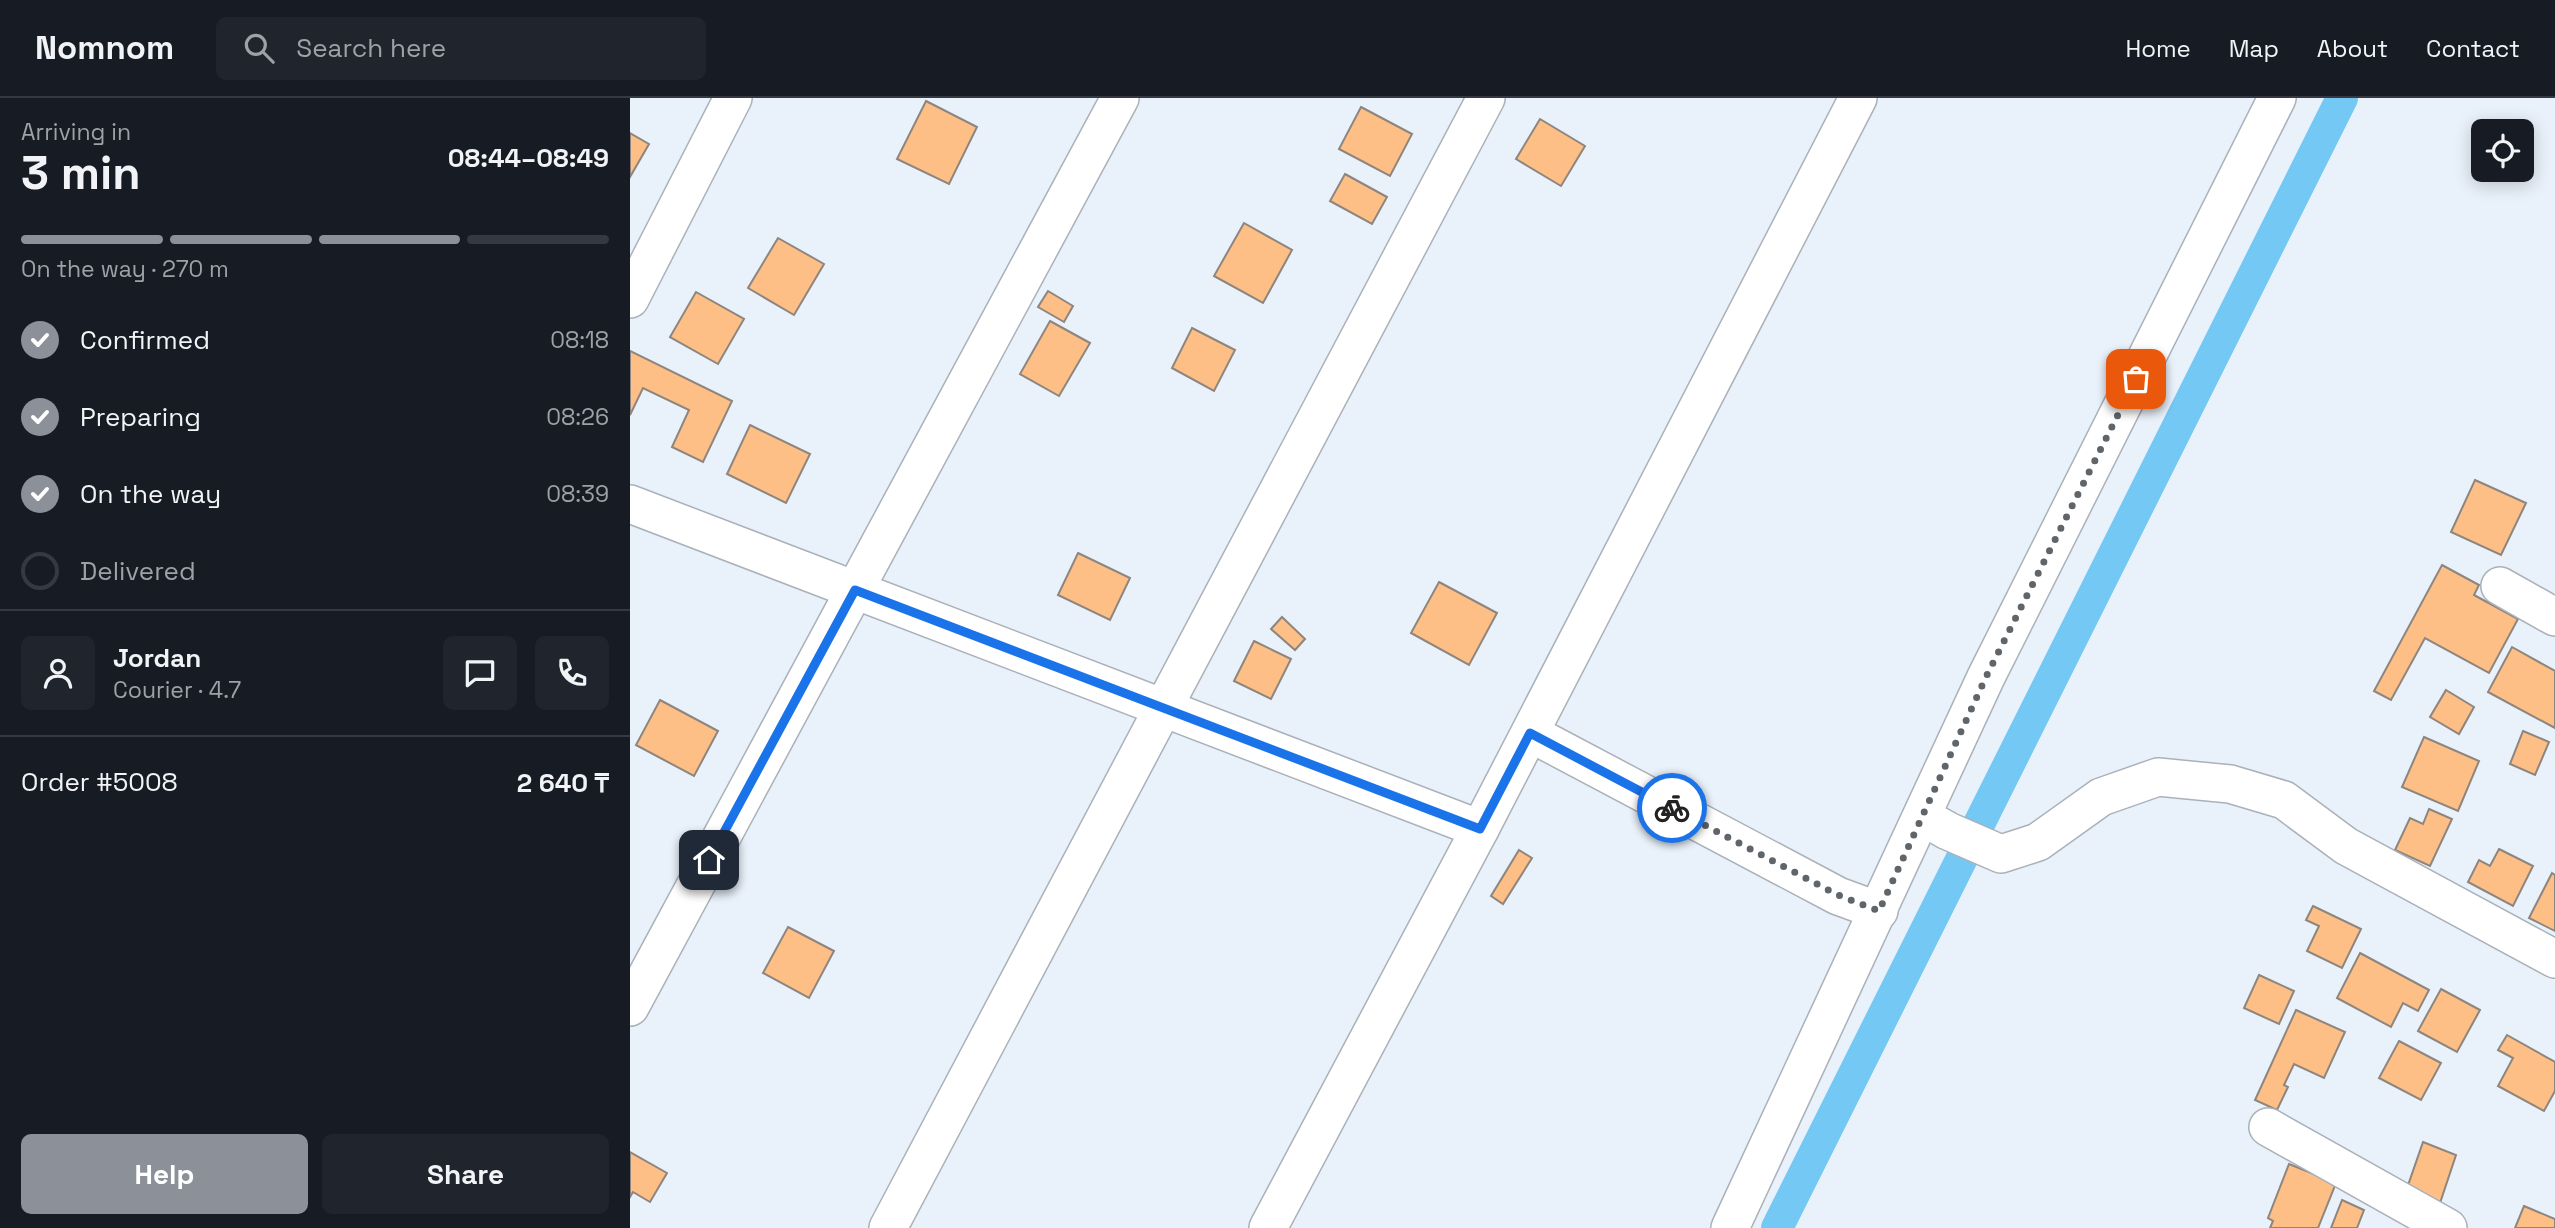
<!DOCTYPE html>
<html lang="en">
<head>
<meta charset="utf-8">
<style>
	:root { --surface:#171b24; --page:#20242c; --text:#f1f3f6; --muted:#9ea1a6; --line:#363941; --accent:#8c9099 }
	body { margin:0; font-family:"Space Grotesk",sans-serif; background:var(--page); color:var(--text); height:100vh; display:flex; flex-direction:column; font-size:26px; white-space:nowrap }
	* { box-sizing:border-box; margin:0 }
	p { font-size:23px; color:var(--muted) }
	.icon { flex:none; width:38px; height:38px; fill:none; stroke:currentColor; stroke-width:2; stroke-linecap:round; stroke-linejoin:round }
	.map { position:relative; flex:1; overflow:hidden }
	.sheet { display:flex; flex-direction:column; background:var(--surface); width:630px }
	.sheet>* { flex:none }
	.tools { position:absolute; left:1841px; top:21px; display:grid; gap:14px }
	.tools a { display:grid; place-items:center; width:63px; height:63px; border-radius:10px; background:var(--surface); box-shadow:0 4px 18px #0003; font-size:35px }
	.pin { position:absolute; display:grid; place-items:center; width:60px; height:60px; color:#fff; margin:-30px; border-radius:14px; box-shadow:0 4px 10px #0006 }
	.courier { position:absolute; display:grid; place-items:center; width:70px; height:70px; margin:-35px; border:5px solid #1a73e8; border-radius:50%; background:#fff; color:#222; box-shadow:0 2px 9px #0007 }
	.overview em { font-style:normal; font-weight:600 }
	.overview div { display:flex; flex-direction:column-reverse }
	.overview { display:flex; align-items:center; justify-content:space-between; height:119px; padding:0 21px }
	h1 { font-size:46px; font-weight:600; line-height:52px }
	.bar { display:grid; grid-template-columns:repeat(4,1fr); gap:10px 7px; align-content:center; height:84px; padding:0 21px }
	.bar i { height:9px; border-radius:5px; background:var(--line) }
	.bar .selected { background:var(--accent) }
	.bar p { grid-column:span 4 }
	.line { display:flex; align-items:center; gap:18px; padding:0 21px; border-top:2px solid var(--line) }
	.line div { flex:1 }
	.round { display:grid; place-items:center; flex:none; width:74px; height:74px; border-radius:10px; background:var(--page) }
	ol { padding:0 21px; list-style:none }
	li { display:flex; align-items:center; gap:21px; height:77px }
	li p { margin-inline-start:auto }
	li .icon { padding:7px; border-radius:50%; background:var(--accent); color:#fff; stroke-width:4 }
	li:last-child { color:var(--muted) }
	li i { width:38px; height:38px; border:4px solid var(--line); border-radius:50% }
	.action { display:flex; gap:14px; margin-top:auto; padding:14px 21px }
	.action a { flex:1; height:80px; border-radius:10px; background:var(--accent); color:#fff; font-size:28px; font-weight:600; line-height:80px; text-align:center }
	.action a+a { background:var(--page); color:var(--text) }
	header { display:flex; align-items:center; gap:42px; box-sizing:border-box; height:98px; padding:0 35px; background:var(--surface); border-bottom:2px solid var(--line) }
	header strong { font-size:33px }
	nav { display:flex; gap:38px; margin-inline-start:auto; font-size:24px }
	.search { width:490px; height:63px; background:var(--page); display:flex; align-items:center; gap:18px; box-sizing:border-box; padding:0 24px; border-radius:10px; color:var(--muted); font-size:26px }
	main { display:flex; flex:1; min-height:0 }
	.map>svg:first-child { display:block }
</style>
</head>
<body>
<header>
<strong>Nomnom</strong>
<div class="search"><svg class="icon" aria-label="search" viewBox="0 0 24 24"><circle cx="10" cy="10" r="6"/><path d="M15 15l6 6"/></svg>Search here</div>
<nav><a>Home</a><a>Map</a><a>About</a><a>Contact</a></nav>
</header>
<main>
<section class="sheet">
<div class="overview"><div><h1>3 min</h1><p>Arriving in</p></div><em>08:44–08:49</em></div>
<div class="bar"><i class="selected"></i><i class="selected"></i><i class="selected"></i><i></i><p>On the way · 270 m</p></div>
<ol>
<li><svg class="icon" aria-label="check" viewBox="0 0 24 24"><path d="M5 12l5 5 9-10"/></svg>Confirmed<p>08:18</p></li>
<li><svg class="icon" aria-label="check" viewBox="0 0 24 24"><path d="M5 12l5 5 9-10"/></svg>Preparing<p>08:26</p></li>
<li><svg class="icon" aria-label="check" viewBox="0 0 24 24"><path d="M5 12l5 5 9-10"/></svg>On the way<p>08:39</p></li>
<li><i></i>Delivered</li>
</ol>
<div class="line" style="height:126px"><a class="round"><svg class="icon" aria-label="person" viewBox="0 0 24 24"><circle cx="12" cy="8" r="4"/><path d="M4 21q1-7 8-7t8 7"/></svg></a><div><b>Jordan</b><p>Courier · 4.7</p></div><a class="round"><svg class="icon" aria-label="chat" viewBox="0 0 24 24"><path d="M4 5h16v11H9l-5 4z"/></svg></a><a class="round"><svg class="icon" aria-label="phone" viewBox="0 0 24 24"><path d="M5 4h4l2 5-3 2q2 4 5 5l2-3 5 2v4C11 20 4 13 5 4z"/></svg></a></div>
<div class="line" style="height:91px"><div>Order #5008</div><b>2 640 ₸</b></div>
<div class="action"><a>Help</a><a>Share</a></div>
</section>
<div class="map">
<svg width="1925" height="1130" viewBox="0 0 1925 1130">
	<rect width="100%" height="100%" fill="#e9f1fa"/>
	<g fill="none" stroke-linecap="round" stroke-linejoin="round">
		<polyline stroke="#74c8f4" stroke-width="32" points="1147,1130 1712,0"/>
	</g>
	<g fill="#febf86" stroke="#8d857e" stroke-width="2">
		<polygon points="296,3 347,29 319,86 267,61"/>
		<polygon points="731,9 782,36 760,78 709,51"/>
		<polygon points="910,21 955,48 931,88 886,61"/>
		<polygon points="0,35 19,46 0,79"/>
		<polygon points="715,76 757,99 742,126 700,103"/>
		<polygon points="614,125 662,152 633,205 584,178"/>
		<polygon points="148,140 194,166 164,217 118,190"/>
		<polygon points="418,193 443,208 434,224 408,209"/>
		<polygon points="66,194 114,221 88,266 40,239"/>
		<polygon points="420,223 460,245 429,298 390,276"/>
		<polygon points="562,230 605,252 584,293 542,270"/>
		<polygon points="0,253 102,303 73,364 42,349 59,312 13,290 0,317"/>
		<polygon points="120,327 180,356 156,405 97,376"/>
		<polygon points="1845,382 1896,405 1871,457 1821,434"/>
		<polygon points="448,455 500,480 480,522 428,497"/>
		<polygon points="1812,467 1849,487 1844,497 1888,521 1859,575 1795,540 1761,602 1744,593"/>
		<polygon points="809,484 867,515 839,567 781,535"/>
		<polygon points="652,519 675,541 665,552 641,531"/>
		<polygon points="624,543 661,561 641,601 604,583"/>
		<polygon points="1882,549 1925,573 1925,630 1858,594"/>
		<polygon points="1816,592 1844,609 1829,636 1800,619"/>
		<polygon points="30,602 88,633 64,678 6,647"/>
		<polygon points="1893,633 1919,644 1905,677 1880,666"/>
		<polygon points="1794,639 1849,663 1828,713 1772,689"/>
		<polygon points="1799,711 1822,721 1800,768 1765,752 1780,720 1793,726"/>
		<polygon points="1869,751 1903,768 1883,808 1838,784 1849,762 1860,768"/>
		<polygon points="889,752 902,760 873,806 861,798"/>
		<polygon points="1922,775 1925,777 1925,833 1899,820"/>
		<polygon points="1683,808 1731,831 1712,870 1677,853 1689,828 1676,822"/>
		<polygon points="158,829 204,853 179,900 133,875"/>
		<polygon points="1730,855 1799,892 1788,913 1773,905 1761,929 1707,900"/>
		<polygon points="1629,877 1664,893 1649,926 1614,910"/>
		<polygon points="1811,891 1850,912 1827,954 1788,933"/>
		<polygon points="1666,912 1715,934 1694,980 1664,966 1654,987 1658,989 1647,1012 1625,1002"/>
		<polygon points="1877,937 1925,964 1925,993 1914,1013 1868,988 1883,960 1868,952"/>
		<polygon points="1769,943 1811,965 1791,1002 1749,980"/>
		<polygon points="1793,1044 1826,1057 1809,1108 1775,1096"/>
		<polygon points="0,1054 37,1075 20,1104 3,1094 0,1099"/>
		<polygon points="1659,1066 1706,1085 1688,1130 1640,1130 1643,1123 1638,1120"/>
		<polygon points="1712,1102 1734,1112 1727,1130 1701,1130"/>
		<polygon points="1894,1108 1925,1121 1925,1130 1885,1130"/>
	</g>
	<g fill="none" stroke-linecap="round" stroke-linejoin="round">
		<defs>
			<g id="minor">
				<polyline points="0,201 103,0"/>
				<polyline points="0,406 850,731"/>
				<polyline points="1870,488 1925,519"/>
				<polyline points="900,635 1208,798 1249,813"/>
				<polyline points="1293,719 1318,733 1371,756 1408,744 1471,699 1528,679 1600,686 1654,702 1716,748 1925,861"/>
				<polyline points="0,909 490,0"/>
				<polyline points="1638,1029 1818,1130"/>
				<polyline points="258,1130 856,0"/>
				<polyline points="638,1130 850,731 1228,0"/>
				<polyline points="1100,1130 1356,579 1647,0"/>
			</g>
		</defs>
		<use href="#minor" stroke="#aab1b9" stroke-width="40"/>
		<use href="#minor" stroke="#fff" stroke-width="37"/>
	</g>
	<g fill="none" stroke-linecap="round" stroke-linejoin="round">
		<polyline stroke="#60656a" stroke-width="7" stroke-dasharray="0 12.6" points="1042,710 1208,797 1249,813 1356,579 1506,281"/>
		<polyline stroke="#1a73e8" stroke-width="9" points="79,762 225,492 850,731 900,635 1042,710"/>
	</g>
</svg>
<div class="tools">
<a><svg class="icon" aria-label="locate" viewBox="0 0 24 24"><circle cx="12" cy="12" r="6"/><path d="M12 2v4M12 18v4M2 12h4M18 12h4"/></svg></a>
</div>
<div class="pin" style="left:1506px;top:281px;background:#ea580c"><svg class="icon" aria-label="bag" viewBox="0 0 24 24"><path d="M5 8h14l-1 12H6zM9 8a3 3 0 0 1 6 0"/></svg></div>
<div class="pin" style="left:79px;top:762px;background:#1f2937"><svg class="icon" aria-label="home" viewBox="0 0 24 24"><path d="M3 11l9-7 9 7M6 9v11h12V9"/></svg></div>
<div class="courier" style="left:1042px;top:710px"><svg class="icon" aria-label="bike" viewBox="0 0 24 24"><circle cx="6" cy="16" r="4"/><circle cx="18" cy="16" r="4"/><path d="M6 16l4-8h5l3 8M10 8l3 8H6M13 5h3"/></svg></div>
</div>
</main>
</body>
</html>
